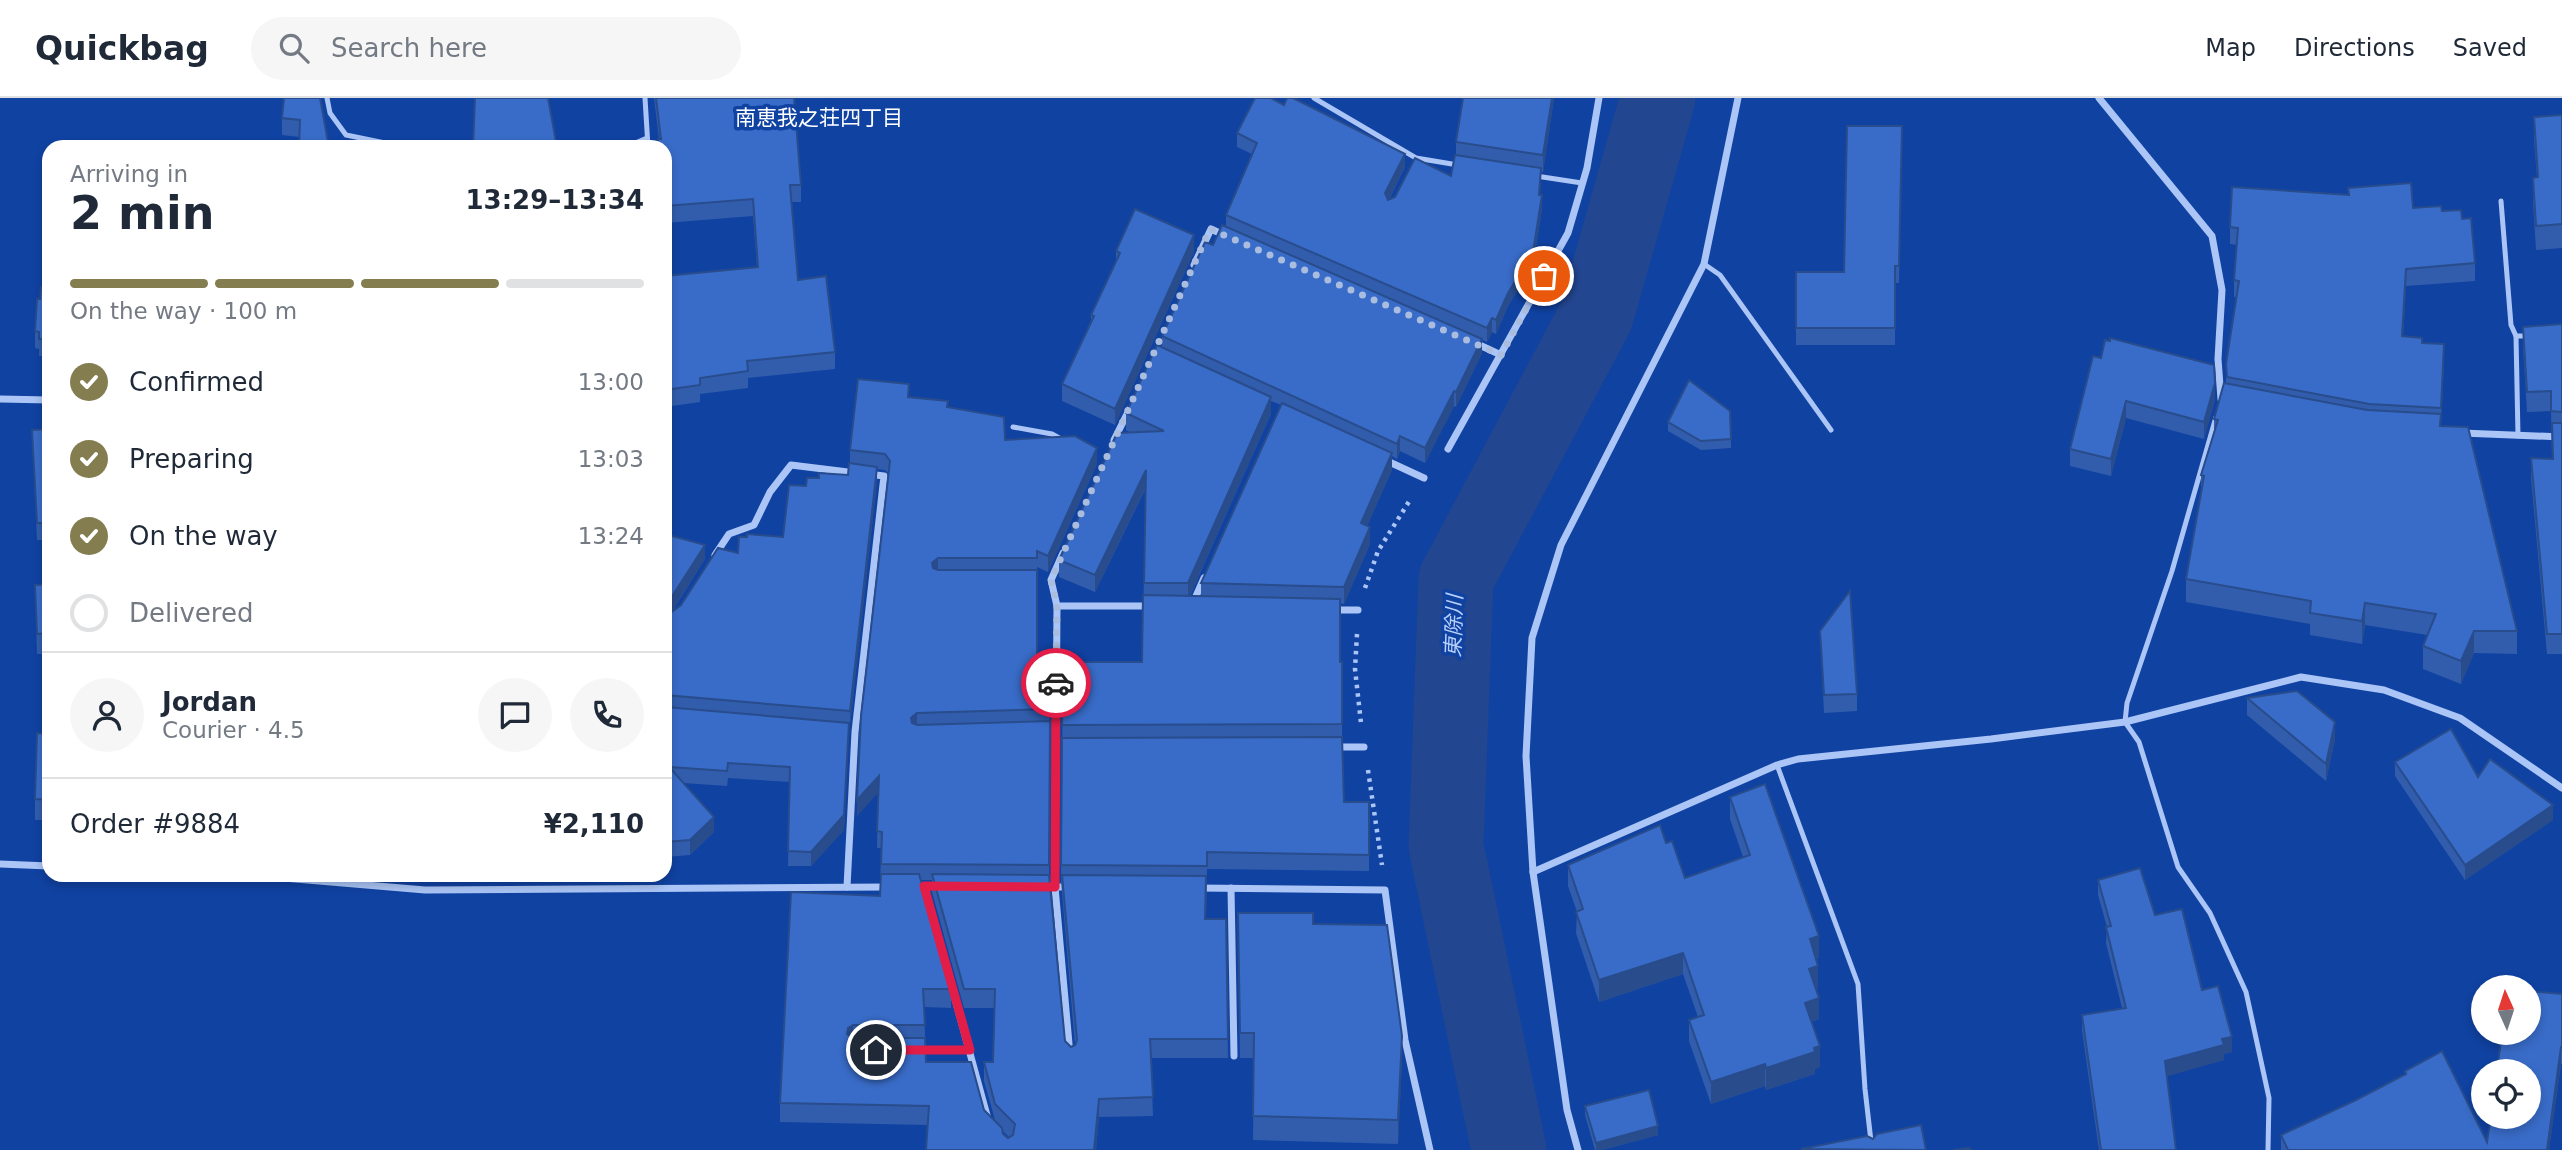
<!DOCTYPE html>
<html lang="en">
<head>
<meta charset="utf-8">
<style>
	:root { --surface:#fff; --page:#f6f6f7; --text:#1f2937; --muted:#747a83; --line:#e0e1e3; --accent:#847d50 }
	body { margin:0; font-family:"DejaVu Sans","Noto Sans JP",sans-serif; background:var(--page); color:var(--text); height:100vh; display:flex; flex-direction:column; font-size:26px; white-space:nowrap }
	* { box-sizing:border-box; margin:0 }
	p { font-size:23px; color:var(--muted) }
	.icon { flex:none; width:38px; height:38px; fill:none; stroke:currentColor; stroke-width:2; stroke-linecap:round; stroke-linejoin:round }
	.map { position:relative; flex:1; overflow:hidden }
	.details { position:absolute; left:42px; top:42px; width:630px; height:742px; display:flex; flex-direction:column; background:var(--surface); border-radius:21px; box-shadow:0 4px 10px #0003 }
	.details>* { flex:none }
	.needle { width:46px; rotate:357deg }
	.controls { position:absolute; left:2471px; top:877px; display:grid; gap:14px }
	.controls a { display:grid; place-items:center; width:70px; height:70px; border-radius:50%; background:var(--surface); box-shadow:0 4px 10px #0003; font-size:35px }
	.pin { position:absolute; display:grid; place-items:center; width:60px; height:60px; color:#fff; margin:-30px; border:4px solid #fff; border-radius:50%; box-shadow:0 2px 7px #0007 }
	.courier { position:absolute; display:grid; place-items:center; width:70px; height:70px; margin:-35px; border:5px solid #e11d48; border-radius:50%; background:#fff; color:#222; box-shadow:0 2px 9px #0007 }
	.headline em { font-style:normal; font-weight:700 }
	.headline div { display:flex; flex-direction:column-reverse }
	.headline { display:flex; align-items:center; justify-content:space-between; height:119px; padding:0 28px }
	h1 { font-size:46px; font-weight:700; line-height:52px }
	.bar { display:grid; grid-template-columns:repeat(4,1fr); gap:10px 7px; align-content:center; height:84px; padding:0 28px }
	.bar i { height:9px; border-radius:5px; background:var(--line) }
	.bar .selected { background:var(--accent) }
	.bar p { grid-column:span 4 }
	.line { display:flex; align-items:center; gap:18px; padding:0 28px; border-top:2px solid var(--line) }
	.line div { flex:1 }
	.round { display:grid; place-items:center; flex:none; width:74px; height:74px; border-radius:37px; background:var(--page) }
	ol { padding:0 28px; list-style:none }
	li { display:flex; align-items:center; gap:21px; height:77px }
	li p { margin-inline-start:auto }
	li .icon { padding:7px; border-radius:50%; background:var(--accent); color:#fff; stroke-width:4 }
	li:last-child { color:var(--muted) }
	li i { width:38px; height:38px; border:4px solid var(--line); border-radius:50% }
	header { display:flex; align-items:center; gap:42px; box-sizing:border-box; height:98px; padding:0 35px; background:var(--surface); border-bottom:2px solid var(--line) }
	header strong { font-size:33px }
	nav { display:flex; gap:38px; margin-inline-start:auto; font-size:24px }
	.search { width:490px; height:63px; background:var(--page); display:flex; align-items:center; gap:18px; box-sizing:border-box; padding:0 24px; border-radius:38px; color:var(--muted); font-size:26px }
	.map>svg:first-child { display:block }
</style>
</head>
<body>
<header>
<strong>Quickbag</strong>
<div class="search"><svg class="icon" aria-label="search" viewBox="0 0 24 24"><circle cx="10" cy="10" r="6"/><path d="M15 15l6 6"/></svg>Search here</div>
<nav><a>Map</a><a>Directions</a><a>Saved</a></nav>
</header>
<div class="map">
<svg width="2562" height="1052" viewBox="0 0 2562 1052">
	<rect width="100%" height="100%" fill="#1042a2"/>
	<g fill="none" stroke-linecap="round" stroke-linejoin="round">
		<polyline stroke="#224690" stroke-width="75" points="1509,1052 1446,748 1456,481 1596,218 1658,0"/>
		<g stroke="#aac5f6" stroke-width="4.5" stroke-dasharray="3.5 5" stroke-linecap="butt">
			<polyline points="1365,490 1378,453 1410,402"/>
			<polyline points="1357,536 1355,571 1361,625"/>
			<polyline points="1368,672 1382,767"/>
		</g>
		<g stroke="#aac5f6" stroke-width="5">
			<polyline points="327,0 330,15 346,37 390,46 461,49"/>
			<polyline points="645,0 648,49"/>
			<polyline points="1314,0 1416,60 1458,67"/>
			<polyline points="626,49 647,40"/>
			<polyline points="1536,78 1582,85"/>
			<polyline points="2501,103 2511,227 2516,238 2527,238"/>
			<polyline points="1704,166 1720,177 1831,332"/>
			<polyline points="2516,238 2518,338"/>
			<polyline points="2216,319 2172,473 2127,605 2125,624 2139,644 2178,769 2210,815 2246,894 2269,1000 2268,1052"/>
			<polyline points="1013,329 1052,336 1061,341"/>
			<polyline points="1777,667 1858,886 1865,991 1872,1052"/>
		</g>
		<g stroke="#aac5f6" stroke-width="7">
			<polyline points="2099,0 2212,138 2222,192 2218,261 2221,301 2225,301"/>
			<polyline points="1194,167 1211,131 1224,137"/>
			<polyline points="1473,244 1501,257"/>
			<polyline points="0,301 49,302"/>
			<polyline points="2462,335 2562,339"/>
			<polyline points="1114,342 1129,312"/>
			<polyline points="1448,351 1568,135 1587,70 1599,0"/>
			<polyline points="1385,362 1424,380"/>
			<polyline points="1063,455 1051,482 1057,508 1055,789 1070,957"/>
			<polyline points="715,457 729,436 754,427 770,394 791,367 856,375"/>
			<polyline points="1193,505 1204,480"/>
			<polyline points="1057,508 1151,508"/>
			<polyline points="1331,512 1358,512"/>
			<polyline points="1334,649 1364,649"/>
			<polyline points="0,766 49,768"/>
			<polyline points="1533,774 1777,667 1798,661 1991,641 2125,624 2301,579 2384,592 2460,620 2562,690"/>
			<polyline points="249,777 425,792 888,789"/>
			<polyline points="914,788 940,788"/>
			<polyline points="924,788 988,1021"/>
			<polyline points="847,789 855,634 884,378 868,376"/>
			<polyline points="1043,789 1070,789"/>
			<polyline points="1197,790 1385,792 1405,942 1430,1052"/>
			<polyline points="1231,790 1234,958"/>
			<polyline points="917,952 969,952"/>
			<polyline points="1578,1052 1567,1012 1533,774 1526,658 1532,540 1561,447 1704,166 1738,0"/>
		</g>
	</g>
	<g fill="#315dac" fill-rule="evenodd">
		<polygon points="320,0 299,49 299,39 282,37 282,20"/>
		<polygon points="654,0 794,0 801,87 801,104 792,104 798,182 835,254 835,271 748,280 748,290 700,296 700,304 665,309 665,178 757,169 753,118 665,125 665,49 658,49 659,41"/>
		<path d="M1554,0L1543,74H1541L1540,97L1542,111L1533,168L1508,208L1496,236L1492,234L1487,244L1482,242V255L1456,309L1454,308L1425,365L1400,353L1397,361L1392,358V372L1367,428L1370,446L1344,506L1340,505V564H1342V639L1344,704H1369V773L1207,771L1206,821H1226L1228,960H1151L1153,1018L1099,1019L1096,1052H926L928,1027L780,1024V1005L880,798L881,750H877L878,694L857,718L889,376L885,372L877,371V383L850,627H849L844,732L811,768H788L790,684L728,680L727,688L683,685L714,734L690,757L665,759V436L705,461L672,514L681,507L738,455L783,439L806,388L819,380L848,377L850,365V352L909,299L948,309L1005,342L1097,366L1048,474L1037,469V564L1050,565L1049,777L1065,943L1071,949L1075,947L1061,783L1063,564H1142L1146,390L1095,494L1059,479V462L1131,335L1126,332V315L1162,249V238L1213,147L1226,130V117L1252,56L1237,49V35L1405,69L1389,102L1451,78L1456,57V44ZM1271,303L1281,307L1201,485V498H1190L1271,316ZM921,782H932V794L964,910H995L993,964H984V983L995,1022L984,1012L926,964L924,909L951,910V891ZM1002,1032L1009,1039L1008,1040L1003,1036Z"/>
		<polygon points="2562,17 2562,150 2536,152 2533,104 2533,80 2537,79 2534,43 2534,19"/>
		<polygon points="1902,28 1899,185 1895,185 1895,247 1796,247 1796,174 1844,174"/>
		<polygon points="2348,90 2413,110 2442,113 2462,121 2475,165 2475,183 2406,188 2403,239 2422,245 2444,263 2441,328 2517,533 2517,556 2474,555 2461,586 2423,571 2423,548 2427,537 2365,527 2362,546 2310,537 2310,526 2186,504 2186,481 2201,398 2201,377 2214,333 2214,321 2226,286 2226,266 2236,199 2234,199 2234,182 2237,147 2230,146 2230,129 2348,97"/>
		<polygon points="1116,153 1194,154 1115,327 1062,303 1062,286 1091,222 1091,217 1116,162"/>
		<polygon points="49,189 49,258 39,258 39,251 35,250 35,233 40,201"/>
		<polygon points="2562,226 2562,556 2547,556 2531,380 2531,360 2552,361 2551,313 2527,314 2523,249 2523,229"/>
		<polygon points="2093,258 2215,302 2204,341 2126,320 2111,378 2070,368 2070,351"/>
		<polygon points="1668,324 1731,341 1731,350 1701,352 1668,333"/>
		<polygon points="49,331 49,442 37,442 32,332"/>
		<polygon points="49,486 49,556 37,556 35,487"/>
		<polygon points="1820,533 1857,596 1857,613 1824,615"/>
		<polygon points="2247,600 2335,641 2326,683 2247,617"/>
		<polygon points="49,636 49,722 35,722 35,701"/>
		<polygon points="2395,664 2478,679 2553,722 2465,782 2395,678"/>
		<polygon points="1730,699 1819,860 1816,861 1818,890 1816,891 1819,921 1811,924 1820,969 1815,971 1815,976 1766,992 1765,988 1711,1006 1689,943 1689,922 1698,919 1683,876 1599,904 1576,835 1577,814 1568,788 1568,767 1666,745 1685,780 1743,759 1730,721"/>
		<polygon points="2098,782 2155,817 2202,892 2232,954 2224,956 2224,962 2166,978 2176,1052 2099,1052 2082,932 2082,917 2122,910 2106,845 2107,829 2098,797"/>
		<polygon points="1238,815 1313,826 1402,962 1398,1046 1253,1042 1254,960 1240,960"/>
		<polygon points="2562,896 2562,966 2561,966 2549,1052 2281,1052 2281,1037 2356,1002 2405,977 2405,973 2487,1044"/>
		<polygon points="1585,1008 1658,1037 1602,1052 1595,1052 1585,1017"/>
	</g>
	<g fill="#284c8c">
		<polygon points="1552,0 1554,0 1543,74 1543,57"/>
		<polygon points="1405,56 1405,69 1385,109 1385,95"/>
		<polygon points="1541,70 1541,84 1539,111 1539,97"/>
		<polygon points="1542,97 1542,111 1533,168 1508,208 1496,236 1496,222"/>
		<polygon points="1194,137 1194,154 1115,327 1115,311"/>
		<polygon points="2406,171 2406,188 2402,256 2402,238"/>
		<polygon points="1492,220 1492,234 1487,244 1487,230"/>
		<polygon points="1482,241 1482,255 1456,309 1456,294"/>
		<polygon points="2444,246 2444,263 2441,327 2441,310"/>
		<polygon points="2215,285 2215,302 2204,341 2204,324"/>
		<polygon points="1454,293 1454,308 1425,365 1425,350"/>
		<polygon points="1271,299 1271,316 1188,502 1188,485"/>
		<polygon points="2126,303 2126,320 2111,378 2111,361"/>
		<polygon points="1400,338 1400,353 1397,361 1397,346"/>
		<polygon points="1097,350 1097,366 1048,474 1048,458"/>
		<polygon points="1392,355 1392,372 1361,442 1361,425"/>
		<polygon points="877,369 877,383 850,627 850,613"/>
		<polygon points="1146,372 1146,389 1095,494 1095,477"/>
		<polygon points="1370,429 1370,446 1344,506 1344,489"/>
		<polygon points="705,447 705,461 671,515 665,520 665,505"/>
		<polygon points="938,460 938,476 932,481 932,465"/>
		<polygon points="2365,505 2365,527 2362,546 2362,523"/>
		<polygon points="2474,533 2474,555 2461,586 2461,563"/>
		<polygon points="917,615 917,631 911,636 911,620"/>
		<polygon points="2335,624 2335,641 2326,683 2326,666"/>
		<polygon points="849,625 844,732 811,768 811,754"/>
		<polygon points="879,678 879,694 857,718 857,702"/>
		<polygon points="2553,707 2553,722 2465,782 2465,767"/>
		<polygon points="714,719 714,734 690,757 690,742"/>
		<polygon points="1819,838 1819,860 1810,863 1810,841"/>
		<polygon points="1683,855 1683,876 1599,904 1599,882"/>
		<polygon points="1818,868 1818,890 1809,893 1809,871"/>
		<polygon points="1819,900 1819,921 1805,926 1805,905"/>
		<polygon points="853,927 853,946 847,954 848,930"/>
		<polygon points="1402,938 1402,962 1398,1046 1398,1022"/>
		<polygon points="2232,939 2232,954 2224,956 2224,962 2165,979 2165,963 2222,941"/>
		<polygon points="1820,948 1820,969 1815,971 1815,976 1766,992 1766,970"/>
		<polygon points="2561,949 2561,966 2549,1052 2547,1052"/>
		<polygon points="1765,966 1765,988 1711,1006 1711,984"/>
		<polygon points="1099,1001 1099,1019 1096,1052 1094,1052"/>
		<polygon points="1658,1028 1658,1037 1602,1052 1596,1052 1596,1045"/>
	</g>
	<g fill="#396cc8" stroke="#284c8c" stroke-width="2">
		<polygon points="284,0 320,0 328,44 413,49 299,49 300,22 282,20"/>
		<polygon points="475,0 548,0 557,49 473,49"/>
		<polygon points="656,0 794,0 801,87 790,87 798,182 826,178 835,254 747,263 748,273 700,280 700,287 665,292 665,178 758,169 753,101 665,108 665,49 659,49 658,41 661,41"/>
		<polygon points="1255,0 1271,0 1284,7 1287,0 1293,0 1405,56 1385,95 1388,102 1395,99 1415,60 1451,78 1455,57 1541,70 1539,97 1542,97 1533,154 1508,195 1496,222 1492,220 1487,230 1226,117 1257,45 1237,35"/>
		<polygon points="1463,0 1552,0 1543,57 1456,44"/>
		<polygon points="2562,17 2562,126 2536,128 2533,80 2538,79 2534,19"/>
		<polygon points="1847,28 1902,28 1899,168 1895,168 1895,230 1796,230 1796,174 1844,174"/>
		<polygon points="2411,85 2413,110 2441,108 2442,113 2461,112 2462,121 2471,120 2475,165 2406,171 2402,238 2422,240 2422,245 2444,246 2441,310 2369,306 2227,279 2226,266 2239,183 2234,182 2238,130 2230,129 2232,89 2349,97 2348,90"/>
		<polygon points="1135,111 1194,137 1115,311 1062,286 1094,218 1091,217 1120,155 1116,153"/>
		<polygon points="1222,127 1482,241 1456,294 1454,293 1425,350 1400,338 1397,346 1162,238 1205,144 1213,147"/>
		<polygon points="41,189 49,189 49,241 39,241 39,234 35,233 37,201 40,201"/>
		<polygon points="2562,226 2562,314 2551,313 2551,293 2527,294 2523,229"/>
		<polygon points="2110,240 2214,267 2215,285 2204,324 2126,303 2111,361 2070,351 2093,258 2101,260 2105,242 2110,243"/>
		<polygon points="1157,247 1271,299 1188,485 1144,485 1146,372 1095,477 1059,462 1117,335 1164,333 1126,315"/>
		<polygon points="858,281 909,286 908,299 948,303 947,309 1004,319 1005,342 1075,338 1097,350 1048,458 1037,453 1037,460 938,460 932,465 933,470 938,472 1037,472 1037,564 1050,565 1050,611 917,615 911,620 912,625 917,627 1050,623 1049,767 881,766 882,734 877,733 879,678 857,702 861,618 890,363 885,356 850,352"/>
		<polygon points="1689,282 1730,313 1731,341 1701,343 1668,324"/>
		<polygon points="2224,285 2367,312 2441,316 2440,328 2468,329 2517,533 2474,533 2461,563 2423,548 2436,516 2365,505 2362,523 2310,515 2311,503 2186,481 2204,378 2201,377 2218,322 2214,321"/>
		<polygon points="1282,305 1392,355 1361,425 1370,429 1344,489 1201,485"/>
		<polygon points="2552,325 2562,325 2562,536 2547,536 2531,360 2553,361"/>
		<polygon points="49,331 49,425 37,425 32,332"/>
		<polygon points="849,365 877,369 850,613 665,597 665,518 666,518 681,507 718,450 738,455 739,439 747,439 747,436 783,439 789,387 806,388 807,380 819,380 819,375 848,377"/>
		<polygon points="665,436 705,447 671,500 665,505"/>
		<polygon points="49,486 49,535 37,536 35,487"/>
		<polygon points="1850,493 1857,596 1824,597 1820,533"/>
		<polygon points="1143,497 1340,501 1340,564 1342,564 1342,626 1062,627 1063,564 1142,564"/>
		<polygon points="2297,593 2335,624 2326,666 2247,600"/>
		<polygon points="665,609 849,625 844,717 811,754 788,753 790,669 728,665 727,673 669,669 714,719 690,742 665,744"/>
		<polygon points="2451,631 2478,679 2490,661 2553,707 2465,767 2395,664"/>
		<polygon points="37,635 49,636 49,702 35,701"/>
		<polygon points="1342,639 1344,704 1369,704 1369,757 1207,754 1207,768 1061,767 1062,640"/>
		<polygon points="1765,686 1819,838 1810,841 1818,868 1809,871 1819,900 1805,905 1820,948 1814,950 1815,954 1766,970 1765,966 1711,984 1689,922 1704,917 1683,855 1599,882 1576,814 1583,811 1568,767 1660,727 1666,745 1672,743 1685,780 1750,757 1730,699"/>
		<polygon points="2140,770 2155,817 2182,811 2202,892 2218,888 2232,939 2222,941 2224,947 2165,963 2176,1052 2101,1052 2082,917 2126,910 2106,829 2111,828 2098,782"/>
		<polygon points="881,776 919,776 951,891 923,891 925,927 853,927 848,930 847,936 853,940 925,940 926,964 971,964 984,1012 1002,1030 1003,1036 1008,1040 1013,1037 1015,1026 995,1006 984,964 993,964 995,891 964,891 932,776 1049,777 1065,943 1071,949 1075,947 1077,942 1062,777 1206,778 1205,821 1226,821 1228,941 1150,941 1153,999 1099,1001 1094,1052 926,1052 929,1008 780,1005 791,794 880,798"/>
		<polygon points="1238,815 1313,815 1313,826 1387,827 1402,938 1398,1022 1253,1018 1254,935 1240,935"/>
		<polygon points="2529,893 2562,896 2562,949 2561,949 2547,1052 2549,1052 2288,1052 2281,1037 2356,1002 2406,976 2405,973 2442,953 2487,1044 2491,1018 2529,1018 2529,973 2497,973 2502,934 2529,934"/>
		<polygon points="1649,992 1658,1028 1596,1045 1585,1008"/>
		<polygon points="1921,1027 1926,1052 1801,1051 1867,1038 1873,1041 1877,1036"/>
		<polygon points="1969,1050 1972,1052 1953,1052"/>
	</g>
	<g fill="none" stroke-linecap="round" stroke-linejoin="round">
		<polyline stroke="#abbdde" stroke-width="7" stroke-dasharray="0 12.6" points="1056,585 1057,508 1051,482 1210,131 1501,257 1544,178"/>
		<polyline stroke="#e11d48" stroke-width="9" points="876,952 970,952 924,788 1055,789 1056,585"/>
	</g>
	<g text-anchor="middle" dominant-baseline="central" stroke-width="7" stroke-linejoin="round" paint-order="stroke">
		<g font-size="21" fill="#fff" stroke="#1042a2">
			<text x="819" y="20">南恵我之荘四丁目</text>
		</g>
		<g font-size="21" font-style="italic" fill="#b7d0fc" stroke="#1042a2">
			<text transform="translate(1454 528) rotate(-88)">東除川</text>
		</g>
	</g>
</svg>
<div class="controls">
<a><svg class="needle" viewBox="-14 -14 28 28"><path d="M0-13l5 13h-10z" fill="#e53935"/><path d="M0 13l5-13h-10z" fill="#747a83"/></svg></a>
<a><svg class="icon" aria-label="locate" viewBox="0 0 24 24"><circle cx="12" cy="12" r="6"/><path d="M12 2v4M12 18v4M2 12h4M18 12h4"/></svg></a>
</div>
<div class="pin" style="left:1544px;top:178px;background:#ea580c"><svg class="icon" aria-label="bag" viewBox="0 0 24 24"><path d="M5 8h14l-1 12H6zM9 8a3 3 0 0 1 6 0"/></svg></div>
<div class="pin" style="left:876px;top:952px;background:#1f2937"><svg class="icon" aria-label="home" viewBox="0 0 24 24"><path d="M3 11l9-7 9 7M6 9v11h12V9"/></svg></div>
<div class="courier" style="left:1056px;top:585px"><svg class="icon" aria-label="car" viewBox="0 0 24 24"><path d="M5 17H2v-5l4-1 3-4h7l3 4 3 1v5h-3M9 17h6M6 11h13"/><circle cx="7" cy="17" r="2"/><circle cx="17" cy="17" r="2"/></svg></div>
<section class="details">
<div class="headline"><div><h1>2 min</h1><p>Arriving in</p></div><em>13:29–13:34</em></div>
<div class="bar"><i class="selected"></i><i class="selected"></i><i class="selected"></i><i></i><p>On the way · 100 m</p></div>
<ol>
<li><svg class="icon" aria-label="check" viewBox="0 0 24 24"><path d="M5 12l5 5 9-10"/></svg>Confirmed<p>13:00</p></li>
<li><svg class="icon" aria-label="check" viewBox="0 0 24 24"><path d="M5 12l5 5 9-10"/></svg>Preparing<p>13:03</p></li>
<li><svg class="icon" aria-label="check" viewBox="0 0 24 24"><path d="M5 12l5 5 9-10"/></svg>On the way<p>13:24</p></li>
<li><i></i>Delivered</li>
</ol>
<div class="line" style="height:126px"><a class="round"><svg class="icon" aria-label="person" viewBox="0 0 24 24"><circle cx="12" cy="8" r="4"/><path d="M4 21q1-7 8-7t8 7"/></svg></a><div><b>Jordan</b><p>Courier · 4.5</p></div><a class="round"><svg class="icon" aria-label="chat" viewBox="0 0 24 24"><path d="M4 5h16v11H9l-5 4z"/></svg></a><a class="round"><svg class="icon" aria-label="phone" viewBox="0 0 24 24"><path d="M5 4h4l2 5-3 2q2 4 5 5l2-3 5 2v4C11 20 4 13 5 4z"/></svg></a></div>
<div class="line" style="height:91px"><div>Order #9884</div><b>¥2,110</b></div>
</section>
</div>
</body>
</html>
